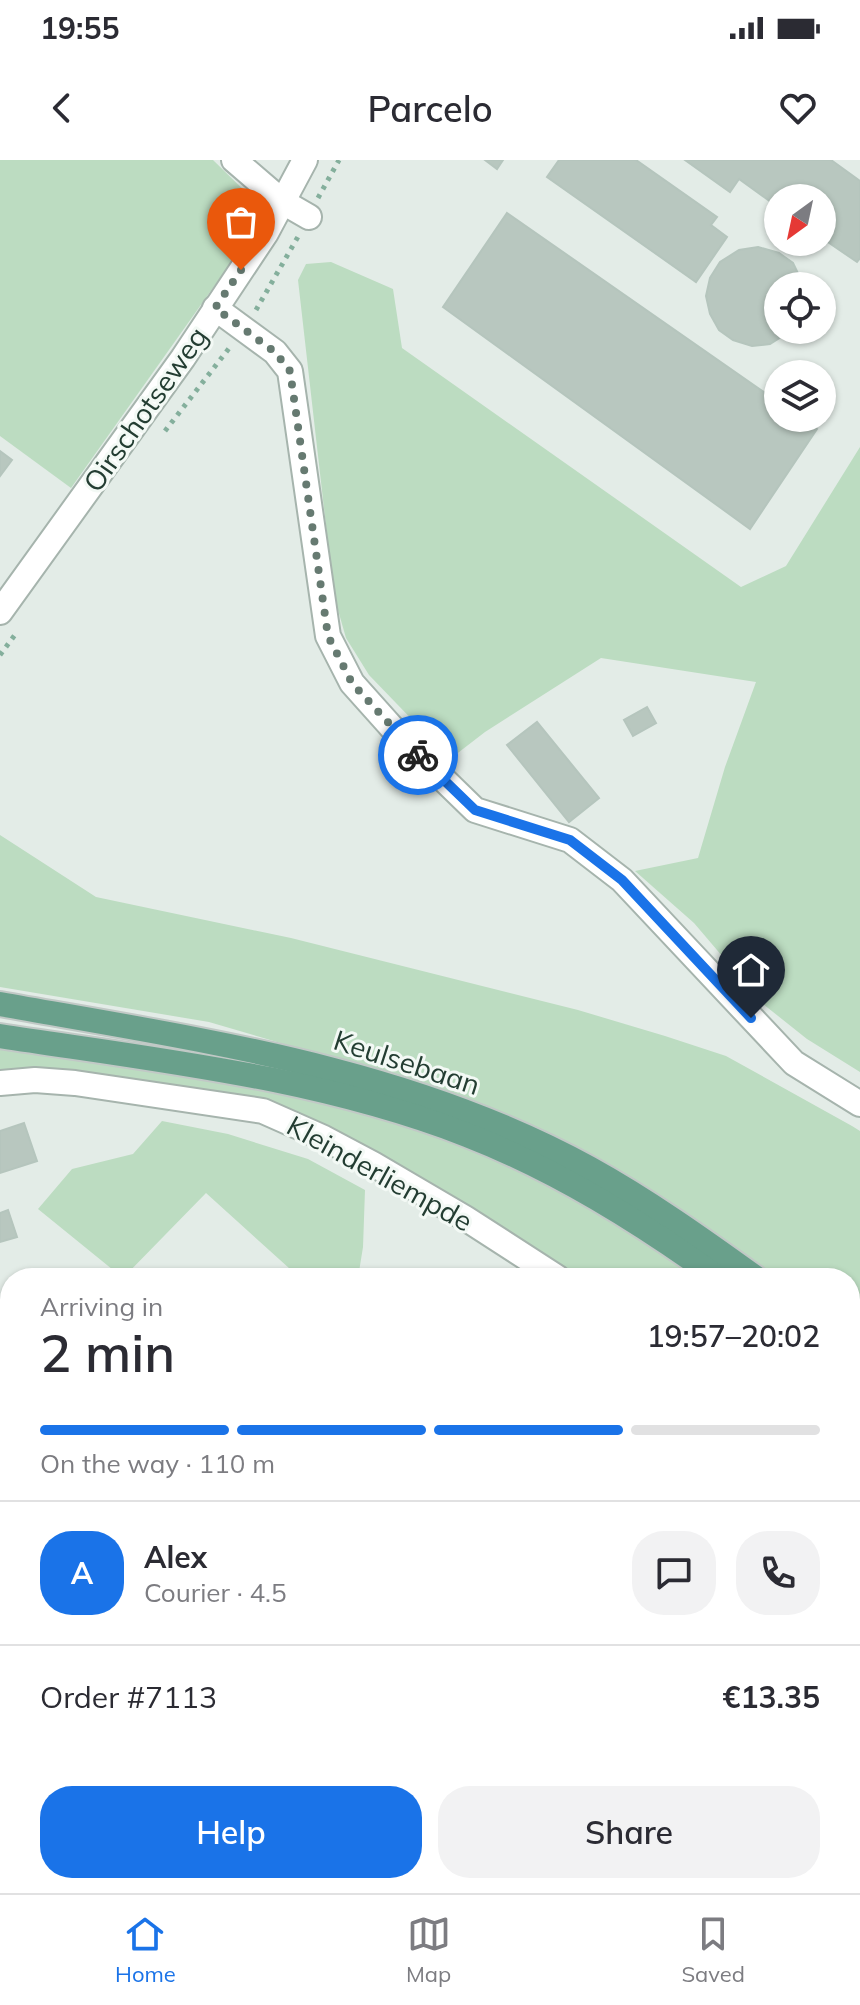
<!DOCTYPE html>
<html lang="en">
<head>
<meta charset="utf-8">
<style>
	:root { --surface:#fff; --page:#f2f2f3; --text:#2b2b33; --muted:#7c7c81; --line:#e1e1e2; --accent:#1a73e8 }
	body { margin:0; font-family:Mulish,sans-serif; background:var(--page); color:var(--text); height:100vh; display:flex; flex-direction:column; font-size:30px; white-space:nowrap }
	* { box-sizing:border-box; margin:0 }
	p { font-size:26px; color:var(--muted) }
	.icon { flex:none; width:44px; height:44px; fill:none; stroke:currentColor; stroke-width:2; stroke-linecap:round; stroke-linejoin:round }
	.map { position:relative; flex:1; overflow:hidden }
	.side { position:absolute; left:0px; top:1108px; width:860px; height:626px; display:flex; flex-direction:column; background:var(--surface); border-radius:32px 32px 0 0; box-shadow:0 2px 6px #0004 }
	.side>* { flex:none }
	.needle { width:52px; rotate:213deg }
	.controls { position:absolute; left:764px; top:24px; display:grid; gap:16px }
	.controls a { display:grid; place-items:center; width:72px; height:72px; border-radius:50%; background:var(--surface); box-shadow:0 2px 6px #0004; font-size:40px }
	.pin { position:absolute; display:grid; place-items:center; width:68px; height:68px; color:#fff; margin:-82px -34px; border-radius:50% 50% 50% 0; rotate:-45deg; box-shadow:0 0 8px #0007 }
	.pin .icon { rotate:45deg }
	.courier { position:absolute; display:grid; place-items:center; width:80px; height:80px; margin:-40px; border:6px solid #1a73e8; border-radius:50%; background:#fff; color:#222; box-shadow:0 2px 10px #0007 }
	.headline em { font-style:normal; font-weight:600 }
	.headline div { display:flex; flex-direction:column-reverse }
	.headline { display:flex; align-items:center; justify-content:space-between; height:136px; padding:0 40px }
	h1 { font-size:52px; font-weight:600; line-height:60px }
	.bar { display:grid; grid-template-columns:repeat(4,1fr); gap:12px 8px; align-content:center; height:96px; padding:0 40px }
	.bar i { height:10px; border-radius:6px; background:var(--line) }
	.bar .selected { background:var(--accent) }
	.bar p { grid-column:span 4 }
	.line { display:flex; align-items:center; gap:20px; padding:0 40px; border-top:2px solid var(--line) }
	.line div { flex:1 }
	.round { display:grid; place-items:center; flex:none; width:84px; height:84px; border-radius:32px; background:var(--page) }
	.action { display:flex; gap:16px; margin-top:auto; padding:16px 40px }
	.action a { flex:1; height:92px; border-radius:32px; background:var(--accent); color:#fff; font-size:32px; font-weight:600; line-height:92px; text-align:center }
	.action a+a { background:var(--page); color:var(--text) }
	.status { display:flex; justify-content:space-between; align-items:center; height:56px; padding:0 40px; background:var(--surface); direction:ltr }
	.status svg { height:22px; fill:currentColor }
	header { display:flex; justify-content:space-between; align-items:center; height:104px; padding:0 40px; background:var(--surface); font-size:36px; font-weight:600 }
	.tab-bar { display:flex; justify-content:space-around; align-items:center; height:112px; border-top:2px solid var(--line); background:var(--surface); font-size:22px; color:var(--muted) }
	.tab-bar a { display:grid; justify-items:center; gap:4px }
	.tab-bar .selected { color:var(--accent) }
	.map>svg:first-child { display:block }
</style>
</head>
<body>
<div class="status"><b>19:55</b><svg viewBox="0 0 49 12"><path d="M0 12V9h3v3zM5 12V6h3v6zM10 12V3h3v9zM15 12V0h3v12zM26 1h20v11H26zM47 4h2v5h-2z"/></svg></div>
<header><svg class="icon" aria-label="back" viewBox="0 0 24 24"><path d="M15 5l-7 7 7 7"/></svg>Parcelo<svg class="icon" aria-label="heart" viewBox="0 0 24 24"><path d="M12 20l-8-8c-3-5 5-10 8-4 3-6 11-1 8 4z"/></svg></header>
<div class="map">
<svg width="860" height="1733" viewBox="0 0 860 1733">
	<rect width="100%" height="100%" fill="#e3ece7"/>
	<g fill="#bcdcc1">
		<polygon points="0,0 213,0 258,44 260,58 254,70 71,328 0,276"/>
		<polygon points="331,102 393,129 402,188 741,427 786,406 860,287 860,912 807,879 763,844 694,763 635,711 698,698 725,607 756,522 601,498 485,572 450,599 369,515 346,478 334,436 298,120 306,104"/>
		<polygon points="0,675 96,737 291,778 578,850 665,876 726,896 852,966 860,971 860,1150 850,1151 850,1118 770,1118 696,1067 335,899 209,862 0,827"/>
		<polygon points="0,885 281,930 438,972 574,1034 706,1118 577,1118 491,1062 355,983 39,909 0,912"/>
		<polygon points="162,961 228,974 308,999 365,1030 363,1087 358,1118 300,1118 206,1033 123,1118 38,1049 72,1009 133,994"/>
		<polygon points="0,1250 10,1259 10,1400 0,1408"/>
		<polygon points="860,1279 860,1318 850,1313 850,1280"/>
		<polygon points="850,1334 860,1338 860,1399 850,1398"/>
		<polygon points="850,1480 860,1488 860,1574 850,1566"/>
		<polygon points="850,1648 860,1656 860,1715 850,1707"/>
		<polygon points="515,1724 776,1724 764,1733 523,1733"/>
	</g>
	<polygon fill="#8ccecf" points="850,1398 860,1399 860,1488 850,1480"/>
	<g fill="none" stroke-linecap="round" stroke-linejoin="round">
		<g stroke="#8ccecf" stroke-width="8">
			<polyline points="850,1350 860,1352"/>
			<polyline points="850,1528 860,1536"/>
		</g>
	</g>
	<g fill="#b8c7bf" stroke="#b5c5bd" stroke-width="2">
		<polygon points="485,0 503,0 497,9"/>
		<polygon points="559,0 636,0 717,57 711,65 727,77 696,122 547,17"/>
		<polygon points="685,0 831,0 860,21 860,98 857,102 822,78 822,38 778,38 778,47 739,19 730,32"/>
		<polygon points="507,53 778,242 778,258 801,258 817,269 750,369 443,147"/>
		<polygon points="758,87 779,93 793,103 804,126 778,126 778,170 792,170 770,184 752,186 733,180 719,170 710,154 706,136 710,118 720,102 739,90"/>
		<polygon points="0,291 12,300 0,316"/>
		<polygon points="647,547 656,563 633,576 624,560"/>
		<polygon points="537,562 599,638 569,662 507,585"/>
		<polygon points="24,963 37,1001 0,1013 0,971"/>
		<polygon points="8,1050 17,1077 0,1082 0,1053"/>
	</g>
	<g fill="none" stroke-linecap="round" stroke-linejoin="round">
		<defs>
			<g id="minor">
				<polyline points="234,0 283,42 309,57"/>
				<polyline points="215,148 275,192 290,211 328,476 352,523 403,580 475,650 570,680 622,720 794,903 860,944"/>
				<polyline points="0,452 183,198 266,73 305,0"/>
				<polyline points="0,923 35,920 75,923 263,951 324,978 373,1004 465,1058 558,1118"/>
				<polyline points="850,1581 860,1589"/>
				<polyline points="493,1724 498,1733"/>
			</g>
			<g id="major">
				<path d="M0,844C201,880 407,908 589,1008C647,1040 702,1079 756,1118"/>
				<path d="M0,876C157,900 318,917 467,975C557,1010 640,1062 718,1118"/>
				<polyline points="850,1165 860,1164"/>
				<polyline points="850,1266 860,1267"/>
			</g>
		</defs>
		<use href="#minor" stroke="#a6b4ad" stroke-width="28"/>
		<use href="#major" stroke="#c1c9c6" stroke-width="28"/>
		<g stroke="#84af9c" stroke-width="5" stroke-dasharray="4 6" stroke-linecap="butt">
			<polyline points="318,38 339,0"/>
			<polyline points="256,150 299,75"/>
			<polyline points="165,271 230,187"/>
			<polyline points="0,495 17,472"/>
			<polyline points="850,1322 860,1326"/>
			<polyline points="850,1626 860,1634"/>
			<polyline points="341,1733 346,1724"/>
		</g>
		<use href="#minor" stroke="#fff" stroke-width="24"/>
		<use href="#major" stroke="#69a08b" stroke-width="24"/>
	</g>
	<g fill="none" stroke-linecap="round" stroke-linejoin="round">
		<polyline stroke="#667a71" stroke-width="8" stroke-dasharray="0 14.4" points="241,110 215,148 275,192 290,211 328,476 352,523 418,595"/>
		<polyline stroke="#1a73e8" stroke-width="10" points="418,595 475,650 570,680 622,720 751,858"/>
	</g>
	<g text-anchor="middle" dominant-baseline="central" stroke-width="6" stroke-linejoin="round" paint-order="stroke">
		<g font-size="28" fill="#233d32" stroke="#f3f9f5">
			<text transform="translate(145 249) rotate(-55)">Oirschotseweg</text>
			<text transform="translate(407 902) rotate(18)">Keulsebaan</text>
			<text transform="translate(380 1013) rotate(29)">Kleinderliempde</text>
		</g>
	</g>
</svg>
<div class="controls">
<a><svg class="needle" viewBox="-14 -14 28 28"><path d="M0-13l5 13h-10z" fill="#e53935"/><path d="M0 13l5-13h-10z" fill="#7c7c81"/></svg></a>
<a><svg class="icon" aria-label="locate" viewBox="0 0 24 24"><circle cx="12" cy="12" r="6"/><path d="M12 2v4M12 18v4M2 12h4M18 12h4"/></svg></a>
<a><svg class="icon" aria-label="layers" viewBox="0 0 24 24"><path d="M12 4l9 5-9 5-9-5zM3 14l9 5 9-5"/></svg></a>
</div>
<div class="pin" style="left:241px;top:110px;background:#ea580c"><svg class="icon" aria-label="bag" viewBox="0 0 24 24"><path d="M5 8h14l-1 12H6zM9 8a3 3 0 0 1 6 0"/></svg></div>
<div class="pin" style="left:751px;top:858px;background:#1f2937"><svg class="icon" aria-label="home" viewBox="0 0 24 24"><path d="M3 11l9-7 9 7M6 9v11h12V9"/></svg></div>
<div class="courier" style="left:418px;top:595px"><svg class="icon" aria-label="bike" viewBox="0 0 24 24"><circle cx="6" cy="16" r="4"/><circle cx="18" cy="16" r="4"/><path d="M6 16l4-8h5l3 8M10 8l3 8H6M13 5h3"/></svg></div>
<section class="side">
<div class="headline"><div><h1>2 min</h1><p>Arriving in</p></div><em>19:57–20:02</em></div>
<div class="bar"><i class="selected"></i><i class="selected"></i><i class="selected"></i><i></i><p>On the way · 110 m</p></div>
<div class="line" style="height:144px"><b class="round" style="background:var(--accent);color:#fff">A</b><div><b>Alex</b><p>Courier · 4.5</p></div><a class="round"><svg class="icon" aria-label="chat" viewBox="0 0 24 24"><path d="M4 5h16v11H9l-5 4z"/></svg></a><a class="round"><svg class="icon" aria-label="phone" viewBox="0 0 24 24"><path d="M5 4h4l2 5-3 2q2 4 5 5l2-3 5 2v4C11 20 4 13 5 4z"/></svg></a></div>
<div class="line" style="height:104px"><div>Order #7113</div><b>€13.35</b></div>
<div class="action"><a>Help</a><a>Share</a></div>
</section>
</div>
<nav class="tab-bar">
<a class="selected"><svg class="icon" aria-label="home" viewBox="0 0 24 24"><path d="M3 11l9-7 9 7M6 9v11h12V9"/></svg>Home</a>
<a><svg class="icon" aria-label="map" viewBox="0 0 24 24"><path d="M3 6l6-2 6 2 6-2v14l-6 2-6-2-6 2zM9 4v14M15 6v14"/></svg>Map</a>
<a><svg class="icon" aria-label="saved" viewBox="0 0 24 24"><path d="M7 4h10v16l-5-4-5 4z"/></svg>Saved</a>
</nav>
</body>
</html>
